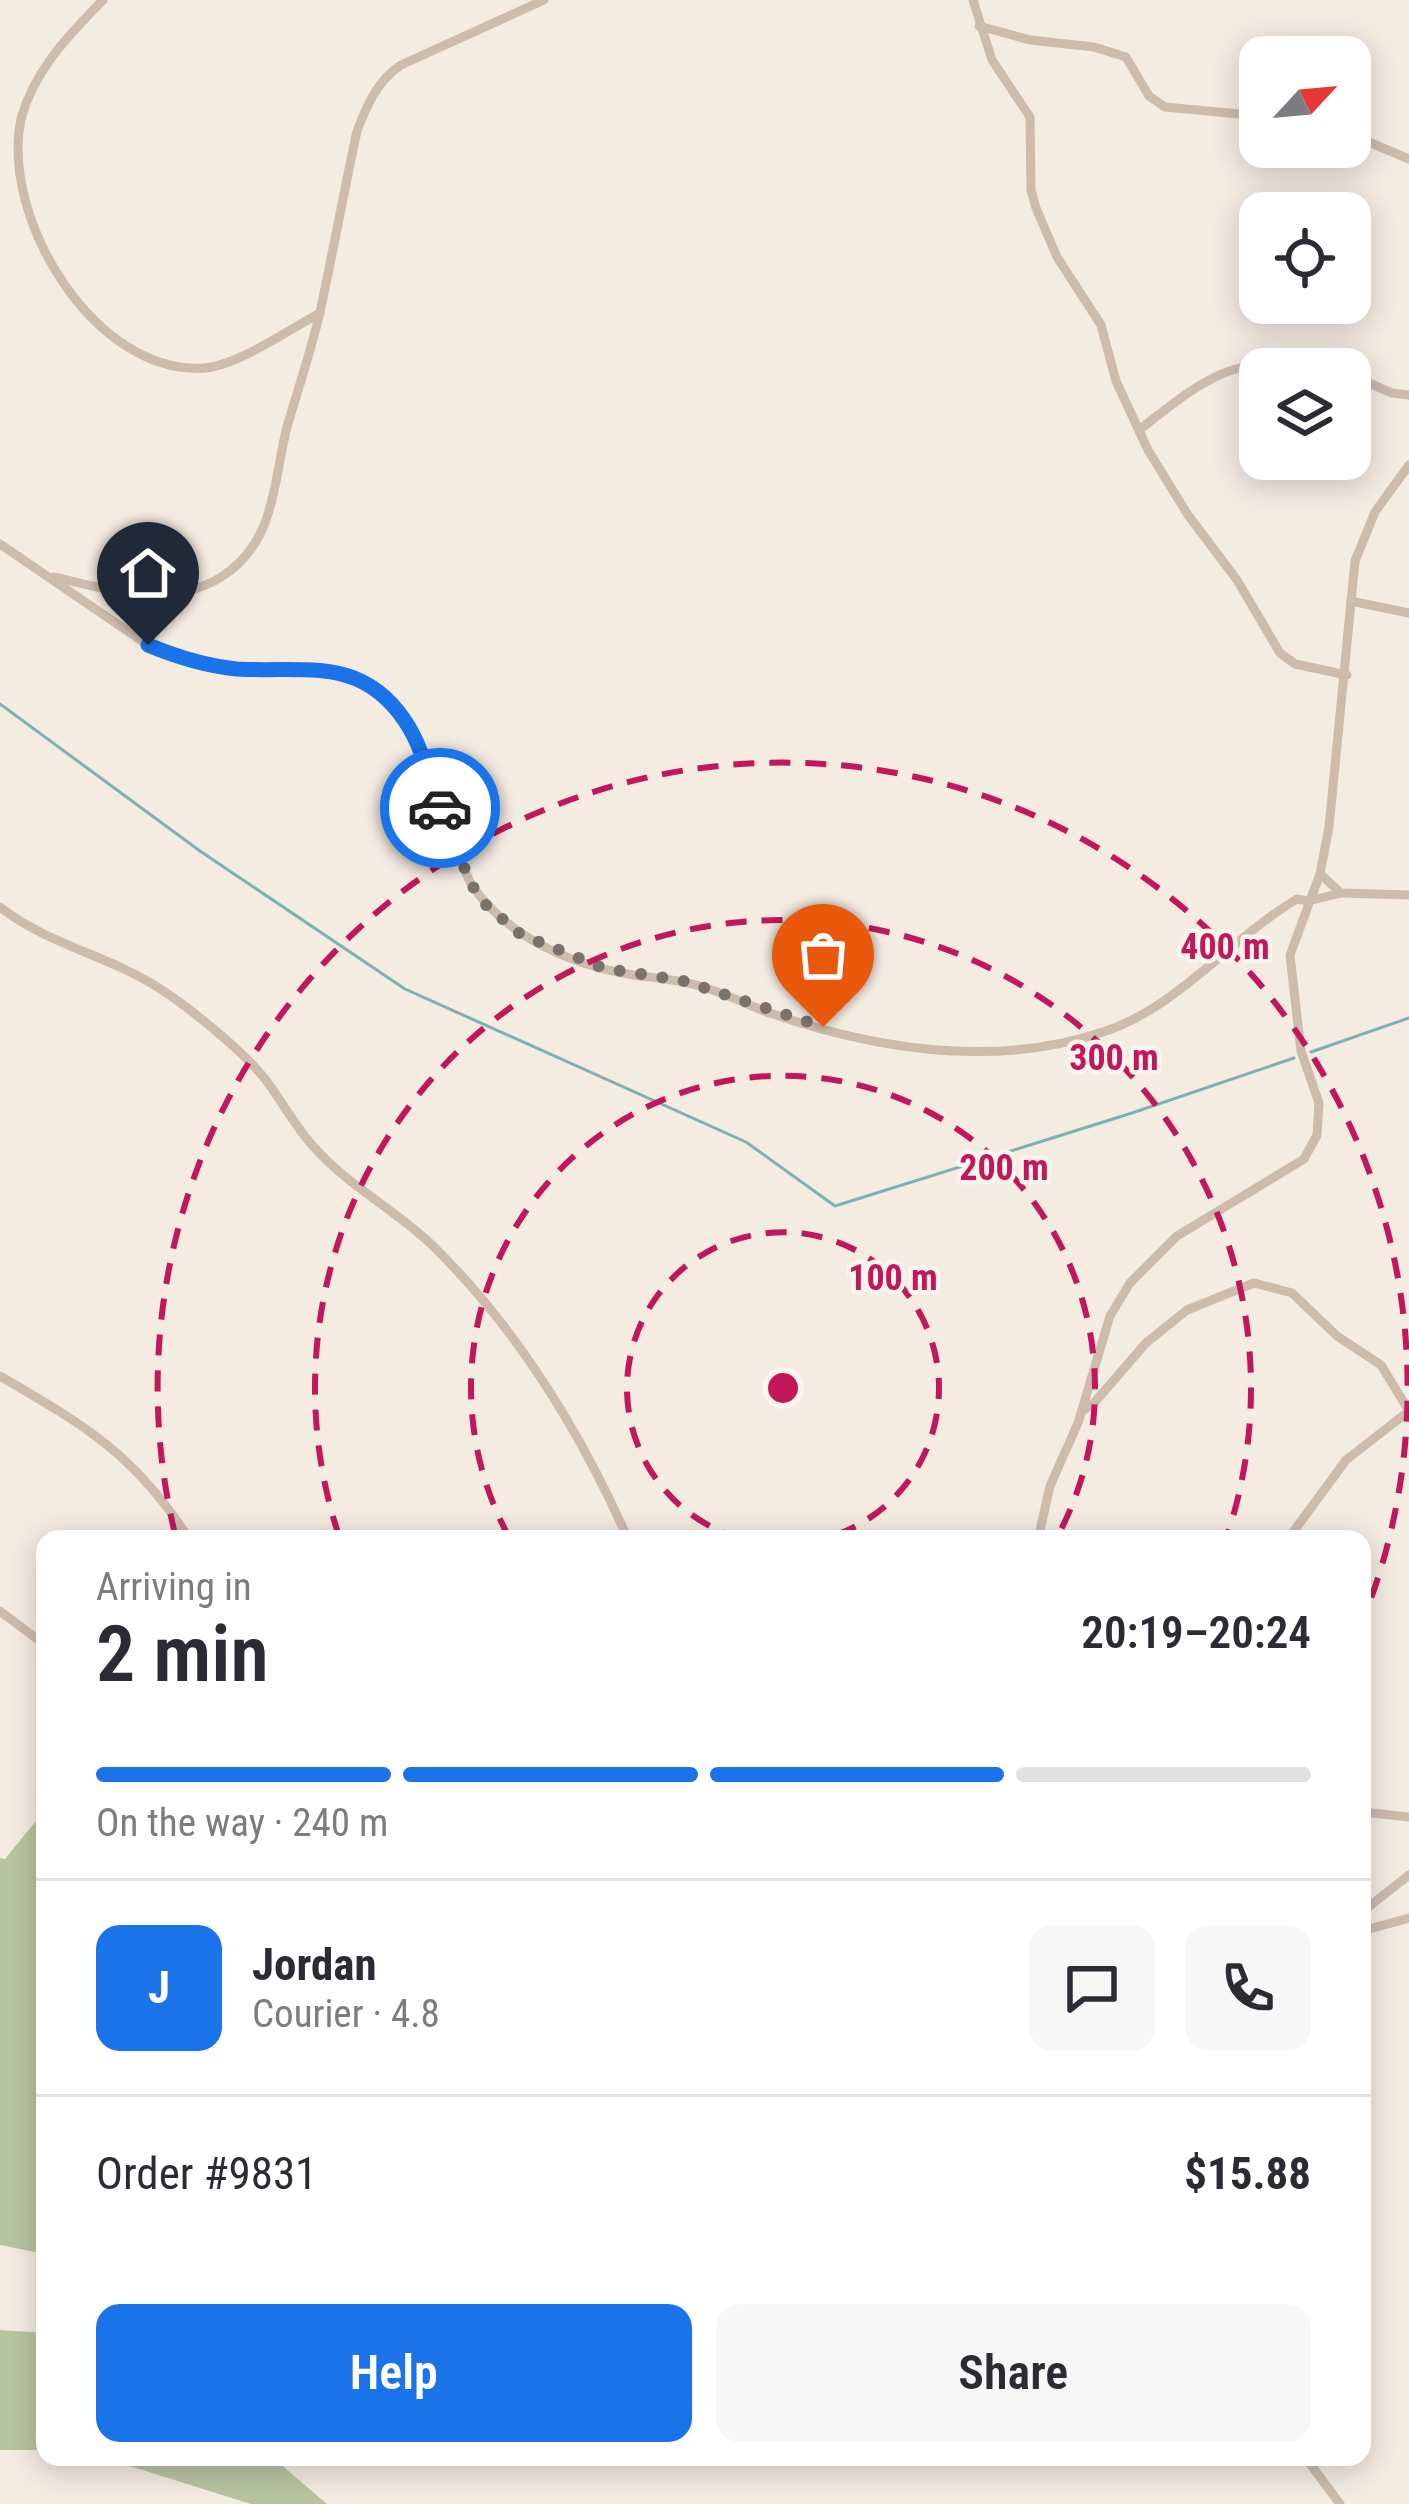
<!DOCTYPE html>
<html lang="en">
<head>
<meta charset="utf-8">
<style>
	:root { --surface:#fff; --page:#f7f7f7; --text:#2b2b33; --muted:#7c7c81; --line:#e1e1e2; --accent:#1a73e8 }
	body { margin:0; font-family:"Roboto Condensed",sans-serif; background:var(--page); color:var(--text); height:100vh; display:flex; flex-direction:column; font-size:45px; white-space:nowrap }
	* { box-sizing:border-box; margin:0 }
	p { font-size:39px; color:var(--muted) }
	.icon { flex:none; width:66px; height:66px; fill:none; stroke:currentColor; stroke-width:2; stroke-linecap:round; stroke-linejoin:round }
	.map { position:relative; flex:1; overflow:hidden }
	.side { position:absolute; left:36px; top:1530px; width:1335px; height:936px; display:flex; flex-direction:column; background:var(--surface); border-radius:24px; box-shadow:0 6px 30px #0003 }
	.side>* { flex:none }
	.needle { width:78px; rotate:64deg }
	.fabs { position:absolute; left:1239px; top:36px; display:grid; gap:24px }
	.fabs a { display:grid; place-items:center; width:132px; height:132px; border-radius:24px; background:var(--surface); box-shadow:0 6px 30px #0003; font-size:60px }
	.pin { position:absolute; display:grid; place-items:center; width:102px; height:102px; color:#fff; margin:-123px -51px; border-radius:50% 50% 50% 0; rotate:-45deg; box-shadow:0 0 12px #0007 }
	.pin .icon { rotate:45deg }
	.courier { position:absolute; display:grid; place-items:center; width:120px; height:120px; margin:-60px; border:9px solid #1a73e8; border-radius:50%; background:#fff; color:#222; box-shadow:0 3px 15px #0007 }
	.overview em { font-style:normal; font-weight:600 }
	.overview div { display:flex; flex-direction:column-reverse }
	.overview { display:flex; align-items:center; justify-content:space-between; height:204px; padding:0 60px }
	h1 { font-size:78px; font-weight:600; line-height:90px }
	.bar { display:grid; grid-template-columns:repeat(4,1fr); gap:18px 12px; align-content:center; height:144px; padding:0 60px }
	.bar i { height:15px; border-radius:9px; background:var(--line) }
	.bar .on { background:var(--accent) }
	.bar p { grid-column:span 4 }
	.line { display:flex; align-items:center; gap:30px; padding:0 60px; border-top:3px solid var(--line) }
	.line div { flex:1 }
	.round { display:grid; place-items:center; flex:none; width:126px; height:126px; border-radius:24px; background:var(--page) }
	.action { display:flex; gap:24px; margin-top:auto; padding:24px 60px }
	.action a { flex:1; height:138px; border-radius:24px; background:var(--accent); color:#fff; font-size:48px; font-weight:600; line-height:138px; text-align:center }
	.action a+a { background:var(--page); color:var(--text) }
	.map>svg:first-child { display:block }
</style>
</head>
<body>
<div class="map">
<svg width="1409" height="2504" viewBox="0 0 1409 2504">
	<rect width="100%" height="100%" fill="#f4ebe1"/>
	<g fill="#b8c4a0">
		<polygon points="45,1810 45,2254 0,2245 0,1858 5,1859"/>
		<polygon points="0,2330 45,2333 45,2450 0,2450"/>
		<polygon points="101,2457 272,2457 327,2504 251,2504"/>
	</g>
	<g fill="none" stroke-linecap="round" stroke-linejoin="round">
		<g stroke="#7fb0b2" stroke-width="3">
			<polyline points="0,704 200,851 405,989 746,1142 835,1206 1132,1113 1294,1058"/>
			<polyline points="1311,1052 1409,1018"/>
		</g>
		<g stroke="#cdbbac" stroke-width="9">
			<path d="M103,0C69,35 34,70 21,119C0,218 95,376 205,368C239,365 288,330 320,313"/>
			<polyline points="973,0 992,60 1030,117 1031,190 1036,208 1057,257 1101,325 1116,381 1148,450 1188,515 1237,580 1280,653 1295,664 1347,675"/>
			<polyline points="979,26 1030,40 1094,47 1126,57 1149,96 1165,107 1260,116"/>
			<polyline points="1350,134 1409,159"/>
			<polyline points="1350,375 1392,393 1409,395"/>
			<path d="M1139,430C1207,377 1236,351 1327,369"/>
			<path d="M0,544L148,645C177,657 206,666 237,669C291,672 333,657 379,694C391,704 403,715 410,729C435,779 447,834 471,884C507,937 571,965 633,975C655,978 675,979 696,985C720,991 741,1002 764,1011C872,1049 992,1069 1103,1032C1176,1009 1231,938 1297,899L1308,901L1341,893"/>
			<path d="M54,577C112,590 178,612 231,570C276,535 274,477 287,427C298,389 311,351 320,312C333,252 344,191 357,131C367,105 377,81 401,65L544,0"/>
			<polyline points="1351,601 1409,613"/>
			<polyline points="1320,874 1341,893 1409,895"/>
			<path d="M0,907C48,945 111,956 162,990C191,1009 244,1052 265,1079C282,1101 294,1125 313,1146C347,1185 394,1209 432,1245C517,1328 580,1431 628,1539"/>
			<path d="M0,1376C84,1425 135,1454 189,1539"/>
			<polyline points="1082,1411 1094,1403 1146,1343 1187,1310 1254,1283 1292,1293 1337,1336 1381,1365 1409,1411"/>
			<polyline points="1038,1539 1050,1486 1078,1423 1110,1316 1130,1283 1177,1236 1304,1159 1317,1135 1319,1103 1301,1051 1290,955 1320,874 1329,827 1355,561 1375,512 1409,465"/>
			<polyline points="1288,1539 1346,1460 1409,1411"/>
			<polyline points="0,1611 45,1645"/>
			<polyline points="1362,1812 1409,1817"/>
			<polyline points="1362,1912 1409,1875"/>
			<polyline points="1362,1931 1409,1918"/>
			<polyline points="1305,2457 1340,2504"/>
		</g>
	</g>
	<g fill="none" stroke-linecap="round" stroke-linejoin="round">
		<polyline stroke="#7c716b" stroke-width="12" stroke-dasharray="0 21.6" points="440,808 471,884 485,904 520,934 603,968 684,981 823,1027"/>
		<path stroke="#1a73e8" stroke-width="15" d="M148,645C177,657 206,666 237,669C303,673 361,655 405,721C422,746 430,780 440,808"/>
	</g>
	<g fill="none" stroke="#c2185b" stroke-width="6" stroke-dasharray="21 15">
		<path d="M743 1539A156 156 0 1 1 823 1539"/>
		<path d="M509 1537A312 312 0 1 1 1057 1537"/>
		<path d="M339 1536A468 468 0 1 1 1227 1536"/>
		<path d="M175 1534A625 625 0 1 1 1362 1622"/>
	</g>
	<circle cx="783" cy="1388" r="18" fill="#c2185b" stroke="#fbf5ee" stroke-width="6"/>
	<g font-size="36" text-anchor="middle" font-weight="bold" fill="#c2185b" stroke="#fbf5ee" stroke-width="9" stroke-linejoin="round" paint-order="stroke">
		<text x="1225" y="959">400 m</text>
		<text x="1114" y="1070">300 m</text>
		<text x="1004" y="1180">200 m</text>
		<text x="893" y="1290">100 m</text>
	</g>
</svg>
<div class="fabs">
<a><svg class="needle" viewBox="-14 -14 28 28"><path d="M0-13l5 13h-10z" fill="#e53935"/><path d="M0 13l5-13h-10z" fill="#7c7c81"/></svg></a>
<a><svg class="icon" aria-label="locate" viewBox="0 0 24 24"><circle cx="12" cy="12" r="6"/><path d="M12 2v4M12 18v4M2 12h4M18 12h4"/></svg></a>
<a><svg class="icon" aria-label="layers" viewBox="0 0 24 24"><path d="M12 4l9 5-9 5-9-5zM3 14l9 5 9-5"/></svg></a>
</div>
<div class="pin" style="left:823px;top:1027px;background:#ea580c"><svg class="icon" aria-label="bag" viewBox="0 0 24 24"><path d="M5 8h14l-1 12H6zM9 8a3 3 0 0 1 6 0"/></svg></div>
<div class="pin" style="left:148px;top:645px;background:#1f2937"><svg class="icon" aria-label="home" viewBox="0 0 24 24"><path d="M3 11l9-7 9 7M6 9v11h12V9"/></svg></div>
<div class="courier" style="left:440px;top:808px"><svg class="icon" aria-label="car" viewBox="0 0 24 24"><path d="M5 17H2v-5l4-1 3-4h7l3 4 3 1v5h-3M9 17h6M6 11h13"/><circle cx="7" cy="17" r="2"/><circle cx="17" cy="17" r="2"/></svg></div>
<section class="side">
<div class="overview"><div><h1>2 min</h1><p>Arriving in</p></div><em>20:19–20:24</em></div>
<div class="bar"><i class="on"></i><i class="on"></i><i class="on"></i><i></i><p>On the way · 240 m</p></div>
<div class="line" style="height:216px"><b class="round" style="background:var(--accent);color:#fff">J</b><div><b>Jordan</b><p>Courier · 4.8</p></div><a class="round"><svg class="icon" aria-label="chat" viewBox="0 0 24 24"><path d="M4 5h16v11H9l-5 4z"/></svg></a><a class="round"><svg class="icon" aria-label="phone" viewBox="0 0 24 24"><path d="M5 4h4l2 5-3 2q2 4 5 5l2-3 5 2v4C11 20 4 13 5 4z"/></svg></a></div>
<div class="line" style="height:156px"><div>Order #9831</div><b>$15.88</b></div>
<div class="action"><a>Help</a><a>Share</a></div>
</section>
</div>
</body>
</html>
